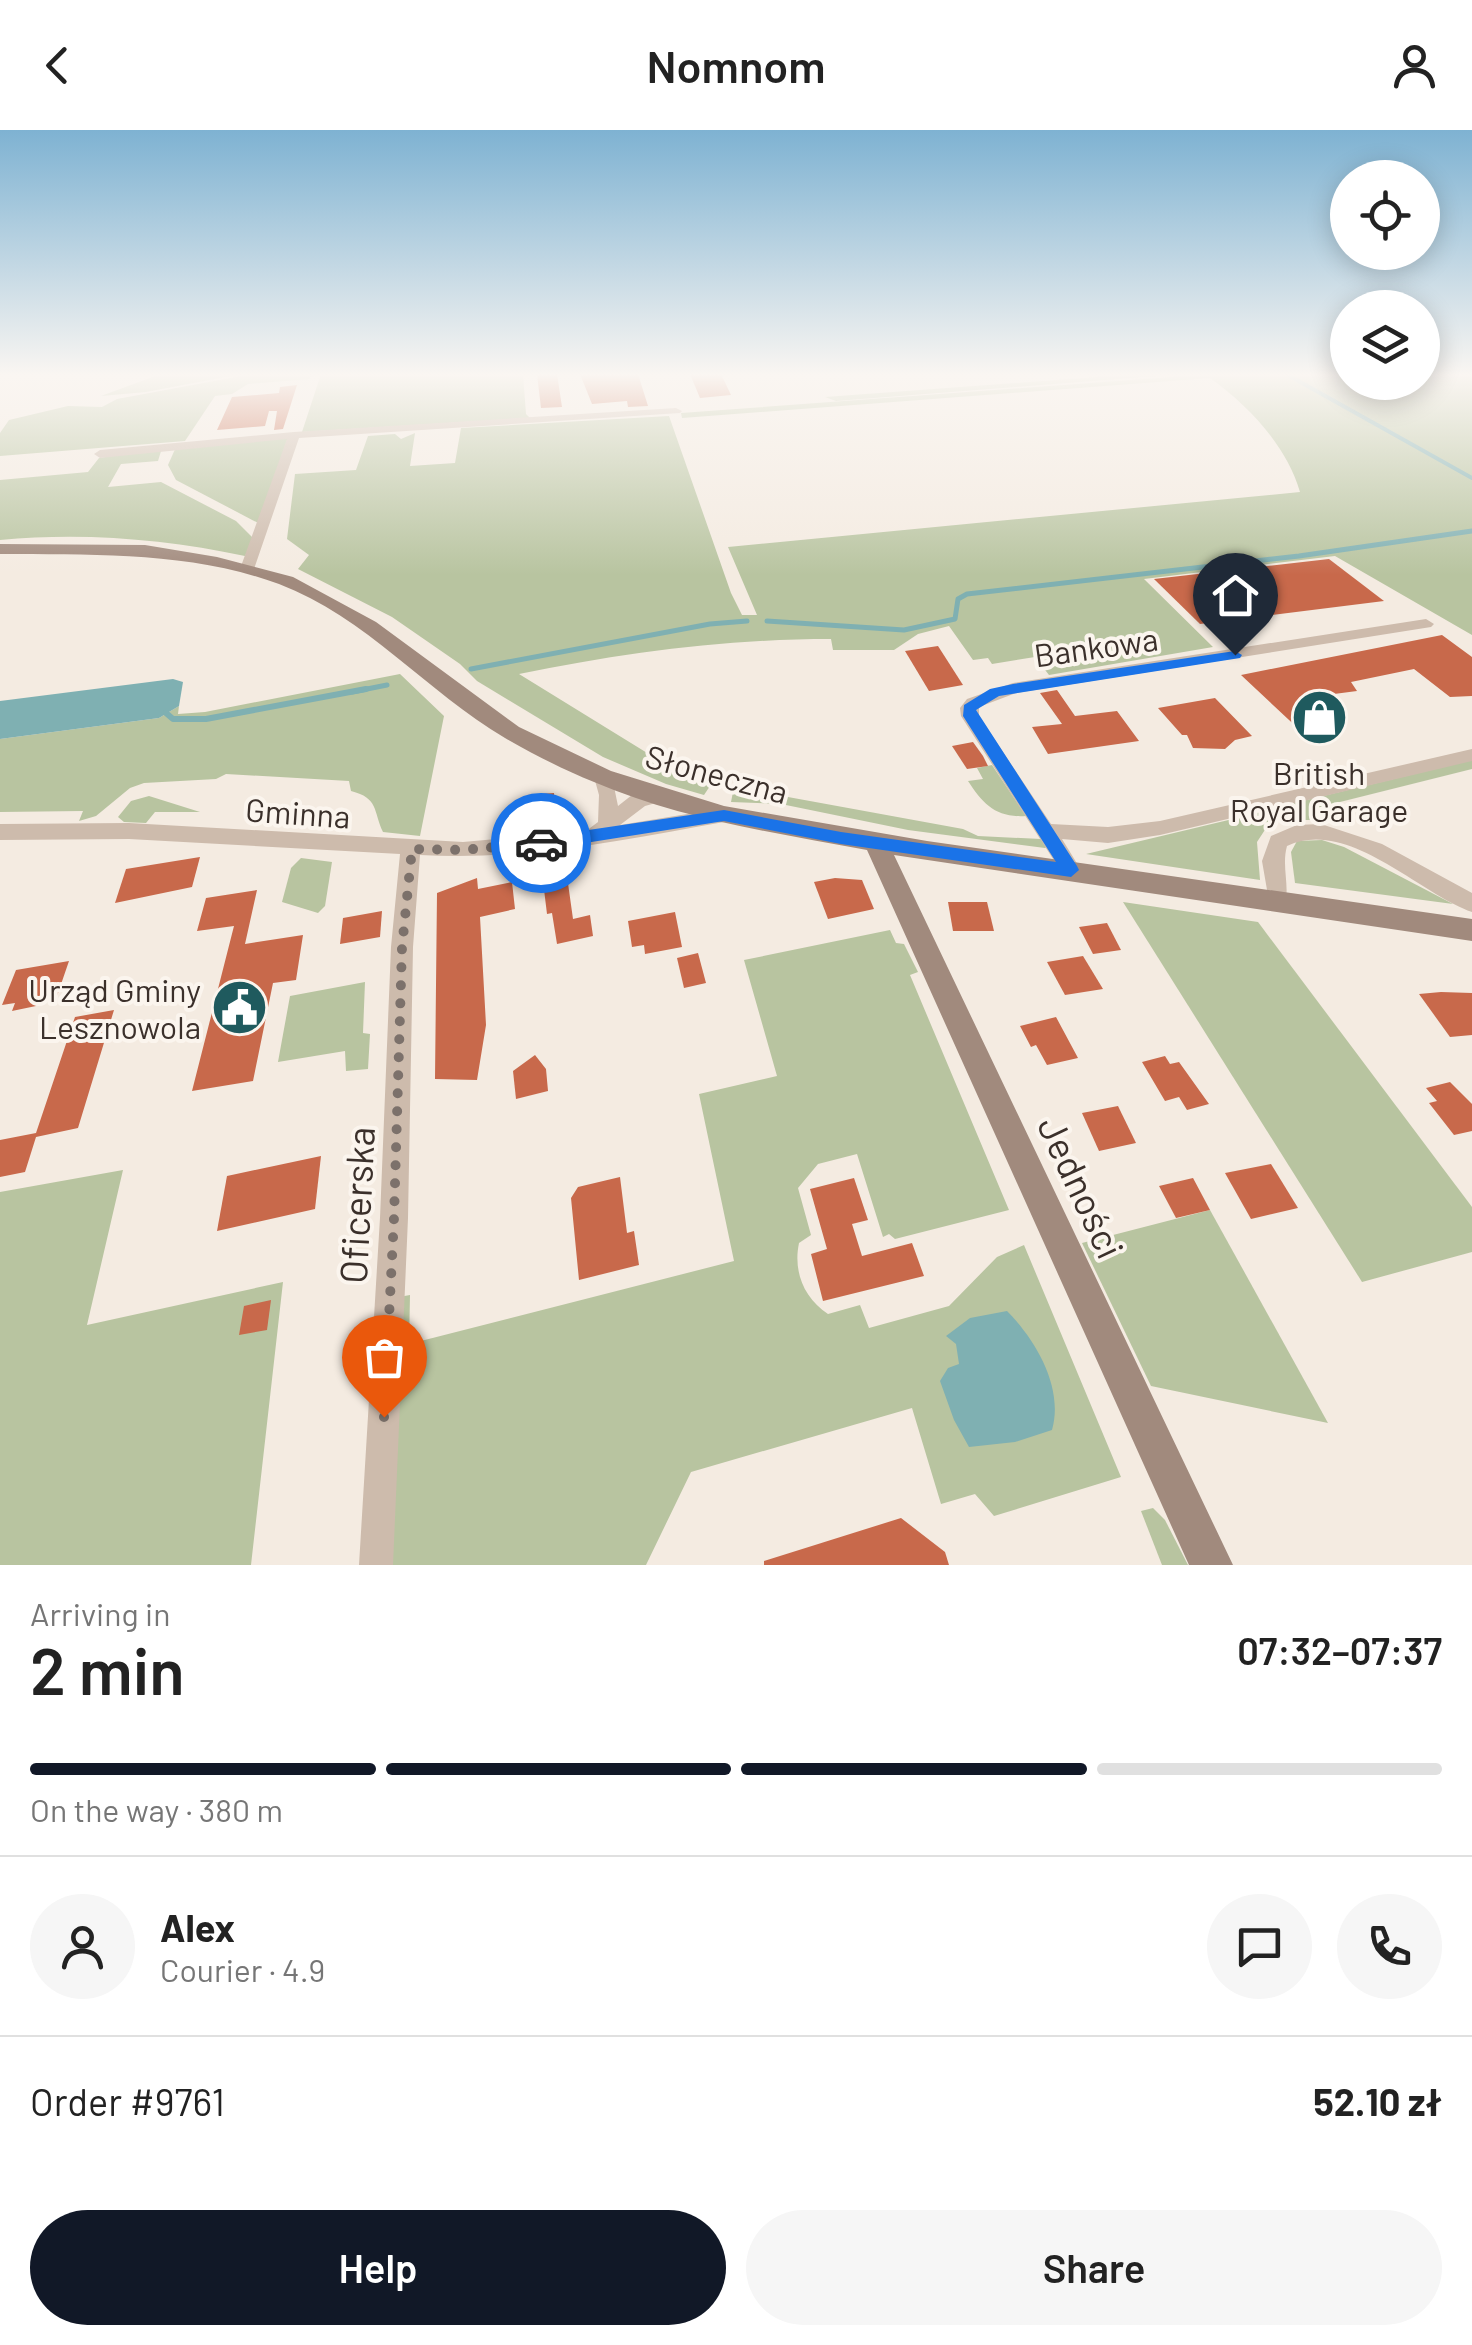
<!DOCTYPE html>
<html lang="en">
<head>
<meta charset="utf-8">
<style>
	:root { --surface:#fff; --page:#f6f6f6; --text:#222; --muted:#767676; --line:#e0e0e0; --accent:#111827 }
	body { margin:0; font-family:Barlow,sans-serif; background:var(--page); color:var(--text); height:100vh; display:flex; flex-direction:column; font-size:38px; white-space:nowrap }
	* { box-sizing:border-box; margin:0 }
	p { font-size:32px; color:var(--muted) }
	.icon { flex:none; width:55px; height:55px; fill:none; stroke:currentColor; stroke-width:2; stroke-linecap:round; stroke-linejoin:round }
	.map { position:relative; height:1435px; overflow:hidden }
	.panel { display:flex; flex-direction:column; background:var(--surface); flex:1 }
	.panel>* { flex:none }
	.buttons { position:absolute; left:1330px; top:30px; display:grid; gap:20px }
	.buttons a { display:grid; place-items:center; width:110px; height:110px; border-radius:50%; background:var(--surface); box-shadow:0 5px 25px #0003; font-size:50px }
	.pin { position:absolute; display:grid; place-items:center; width:85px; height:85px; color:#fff; margin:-102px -42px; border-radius:50% 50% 50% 0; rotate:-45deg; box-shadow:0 0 10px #0007 }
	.pin .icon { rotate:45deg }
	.courier { position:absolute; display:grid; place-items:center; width:100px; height:100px; margin:-50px; border:8px solid #1a73e8; border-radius:50%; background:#fff; color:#222; box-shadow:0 2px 12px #0007 }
	.head em { font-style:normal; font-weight:600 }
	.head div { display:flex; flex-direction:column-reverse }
	.head { display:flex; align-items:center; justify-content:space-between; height:170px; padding:0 30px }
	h1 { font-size:65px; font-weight:600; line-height:75px }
	.bar { display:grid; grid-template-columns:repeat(4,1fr); gap:15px 10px; align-content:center; height:120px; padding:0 30px }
	.bar i { height:12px; border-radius:8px; background:var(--line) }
	.bar .active { background:var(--accent) }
	.bar p { grid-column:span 4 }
	.line { display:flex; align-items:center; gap:25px; padding:0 30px; border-top:2px solid var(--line) }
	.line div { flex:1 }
	.round { display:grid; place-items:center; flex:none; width:105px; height:105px; border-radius:52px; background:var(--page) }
	.cta { display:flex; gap:20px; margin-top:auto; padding:20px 30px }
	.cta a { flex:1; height:115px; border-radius:60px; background:var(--accent); color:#fff; font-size:40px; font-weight:600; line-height:115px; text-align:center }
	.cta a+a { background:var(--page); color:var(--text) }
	header { display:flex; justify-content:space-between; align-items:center; height:130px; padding:0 30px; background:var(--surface); font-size:45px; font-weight:600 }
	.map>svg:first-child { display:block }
</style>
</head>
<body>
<header><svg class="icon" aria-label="back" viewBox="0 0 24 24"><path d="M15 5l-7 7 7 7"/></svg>Nomnom<svg class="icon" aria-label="person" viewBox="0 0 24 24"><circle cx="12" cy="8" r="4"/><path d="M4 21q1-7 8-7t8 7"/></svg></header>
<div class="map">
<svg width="1472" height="1435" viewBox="0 0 1472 1435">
	<rect width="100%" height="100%" fill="#f4ebe1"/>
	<g fill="#b8c4a0">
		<polygon points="241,244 146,262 101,266 158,245"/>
		<polygon points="252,244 311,244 310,249 248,254 232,264 215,266 185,311 0,326 0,303 9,290 68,276 102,277 117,269"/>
		<polygon points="321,244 523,244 526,284 530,288 302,302"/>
		<polygon points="1137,244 1181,244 836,271 825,267"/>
		<path d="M1212,244H1347L1348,252H1422L1423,244H1472V505L1335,426L1144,449L1213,517L1049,545L1035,527L992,534L988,528L973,530L949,496L918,504L894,520H833L831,509C725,509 622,523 519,544L691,650L712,653L704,665L666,654L603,627L477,551L460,534L392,487L298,439L309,425L287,409L295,344L356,340L368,306L395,304L401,309L415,303L410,336L455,333L461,298L669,286L731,463L742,485H757L728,417L1300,362C1287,316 1248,275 1210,248L682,288L681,283Z"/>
		<polygon points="288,307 260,394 176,350 168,335 176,317"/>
		<path d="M162,318L158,331L121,334L108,357L161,352L236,391L254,409L245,426C165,409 83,402 0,410V350L88,342L99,328Z"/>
		<path d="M400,544L444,586L420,706L383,702C373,681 379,668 351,661L349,651L226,644L216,649L144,653L130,658L96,686L79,691L83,681L0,682V609L159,588L179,576L178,584L205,582Z"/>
		<polygon points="1472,630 1472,639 1328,675 1336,690 1299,690 1292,684 1294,673"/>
		<path d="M992,635L1026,686C996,688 983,674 968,651L983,649L977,638Z"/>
		<polygon points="734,657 963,699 978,706 1041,709 1049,715 1045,718 908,700 781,674 731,672"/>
		<polygon points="149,666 200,682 155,682 146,693 124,692 118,687 131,671"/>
		<polygon points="1262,682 1272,689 1257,712 1260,750 1086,724"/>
		<polygon points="1322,710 1344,717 1453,774 1295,753 1291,722 1297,711"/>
		<polygon points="301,728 332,732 325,776 318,783 282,772 291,738"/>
		<polygon points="1123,772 1258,792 1472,1077 1472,1122 1362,1152"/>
		<path d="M890,800L896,813L904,814L918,842L910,845L1009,1080L895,1109L889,1104L883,1107L857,1024L818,1034L798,1058L811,1105L799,1113C793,1142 804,1168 828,1184L860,1175L869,1198L949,1176L997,1127L1024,1115L1121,1347L994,1386L975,1364L941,1374L912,1278L691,1342L646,1435H391L399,1167L410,1165L409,1214L734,1131L699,964L777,946L744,830Z"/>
		<polygon points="365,852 363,903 370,904 368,939 346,941 345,921 278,932 290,866"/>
		<polygon points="123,1040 87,1195 283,1152 251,1435 0,1435 0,1062"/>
		<polygon points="1210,1080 1328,1293 1151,1256 1082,1113"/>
		<polygon points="1153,1378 1165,1390 1188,1435 1162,1435 1141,1381"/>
	</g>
	<g fill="#7fb0b2">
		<polygon points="173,549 183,552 179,576 159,588 0,609 0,571"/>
		<path d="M1007,1181C1036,1210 1064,1258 1052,1300L1015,1312L969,1317L954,1290L940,1251L948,1238L959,1234L956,1214L946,1206L970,1188Z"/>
	</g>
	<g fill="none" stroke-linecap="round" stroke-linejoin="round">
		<polyline stroke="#7fb0b2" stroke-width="4" points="1286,244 1472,348"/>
		<g stroke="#7fb0b2" stroke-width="5">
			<polyline points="767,491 904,500 955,489 958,469 967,464 1299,426 1472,401"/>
			<polyline points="471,539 710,494 747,491"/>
			<polyline points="352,562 387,555"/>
		</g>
		<polyline stroke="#7fb0b2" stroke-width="6" points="166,583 173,589 206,589 366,559"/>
	</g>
	<g fill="#c8694b">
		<polygon points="537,244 557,244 562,277 541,278"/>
		<polygon points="580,244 638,244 648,276 628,277 627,271 592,274"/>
		<polygon points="690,244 721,244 731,265 700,268"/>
		<polygon points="297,255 283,299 274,300 277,281 269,281 265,296 217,300 232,267 279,263 280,257"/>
		<polygon points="1329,429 1384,471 1200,494 1154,449"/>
		<polygon points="1442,505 1472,527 1472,566 1450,567 1414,539 1351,552 1357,561 1334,564 1341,572 1324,576 1342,595 1303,603 1241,545"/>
		<polygon points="938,516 963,555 929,561 905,521"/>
		<polygon points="1057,560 1075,586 1117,581 1139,611 1048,624 1032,597 1062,594 1040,563"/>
		<polygon points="1215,568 1252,606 1235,610 1225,619 1193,618 1187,605 1182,605 1158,578"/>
		<polygon points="973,612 983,626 988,636 967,639 952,616"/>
		<polygon points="554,663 556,691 532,693 527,665"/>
		<polygon points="200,727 192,757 115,773 126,739"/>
		<polygon points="566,739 573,789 590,785 593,806 557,814 552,783 547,784 542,743"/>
		<polygon points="477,748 478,759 512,752 515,779 480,787 486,895 477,950 435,949 437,763"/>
		<polygon points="835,748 862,750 874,779 828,789 814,752"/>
		<polygon points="257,760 245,814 303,805 296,850 273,853 253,951 192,961 234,796 197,801 206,768"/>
		<polygon points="948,772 987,772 994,801 953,801"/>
		<polygon points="382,781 380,807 340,814 343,788"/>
		<polygon points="675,782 682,817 645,824 644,815 632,817 628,791"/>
		<polygon points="1107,793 1121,820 1093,824 1079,797"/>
		<polygon points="698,823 706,853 684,858 677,828"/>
		<polygon points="1083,826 1103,859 1065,865 1047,832"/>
		<polygon points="69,831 57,866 39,869 36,876 12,881 15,873 2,875 16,840"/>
		<polygon points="1441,862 1472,863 1472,905 1450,907 1419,864"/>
		<polygon points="114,880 78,998 36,1007 25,1042 0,1047 0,1010 36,1003 75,887"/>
		<polygon points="1056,887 1078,928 1047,935 1036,915 1031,917 1020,896"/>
		<polygon points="535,925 546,939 548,961 516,969 513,941"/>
		<polygon points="1165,926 1170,934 1179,932 1209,974 1187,980 1179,967 1165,971 1142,932"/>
		<polygon points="1450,952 1472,974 1472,1001 1454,1005 1429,973 1437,971 1426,958"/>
		<polygon points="1118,976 1136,1013 1099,1021 1082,983"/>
		<polygon points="321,1026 315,1079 217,1101 227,1046"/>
		<polygon points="1271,1034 1298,1078 1251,1089 1225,1043"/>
		<polygon points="620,1047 627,1103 634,1101 639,1135 579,1150 571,1068 578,1057"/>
		<polygon points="854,1048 868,1090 852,1094 862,1126 912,1113 924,1146 823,1171 811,1124 827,1119 810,1059"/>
		<polygon points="1193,1048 1210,1080 1176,1088 1159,1056"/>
		<polygon points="271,1170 267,1200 239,1205 244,1176"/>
		<polygon points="901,1388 945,1422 949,1435 764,1435 764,1431"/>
	</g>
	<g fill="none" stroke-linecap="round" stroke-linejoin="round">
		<g fill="#cdbbac" fill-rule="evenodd">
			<polygon points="676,278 682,281 680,283 299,308 254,439 247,443 240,439 287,309 100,328 94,324 100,320 294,302"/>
			<polygon points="1426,489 1434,494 1431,497 1016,563 979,577 979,586 1051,694 1108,697 1160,691 1472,619 1472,631 1160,705 1108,713 1062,709 1081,740 1078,746 1064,746 961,586 960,578 967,569 1013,553"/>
			<path d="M603,640L612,647L618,676L632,665L656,659L665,666L663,671L645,676L620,695L724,678L734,685L724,692C624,710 522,731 420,725L413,817L408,1088L393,1435H359L380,1088L391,817L400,724L129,709L0,710V694L129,693L463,712L586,701L598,692L599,665L594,647Z"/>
			<path d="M1321,694L1382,714L1472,763V782C1418,763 1347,687 1287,716C1281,737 1291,758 1284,777L1277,780L1270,777L1262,731L1271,706L1297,695Z"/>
		</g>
		<path fill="#a18a7d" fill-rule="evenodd" d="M0,414L145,415L217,427L293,447L376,492L519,597L611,641L724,676L927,711L1472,789V811L894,725L1233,1435H1189L867,720C775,703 680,689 594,652C564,640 533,624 505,608C427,562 366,487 279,454C189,421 94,425 0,424Z"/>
	</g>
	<linearGradient id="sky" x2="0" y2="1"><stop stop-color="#7eb2d2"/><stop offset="0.55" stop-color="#faf6f2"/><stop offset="1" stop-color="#faf6f2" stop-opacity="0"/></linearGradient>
	<rect width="1472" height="445" fill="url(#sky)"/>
	<polygon fill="#1a73e8" points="1235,521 1242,525 1240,528 999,566 976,580 1077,736 1079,740 1071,747 841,714 724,691 541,720 533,713 541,707 724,680 841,702 1056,732 963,586 964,575 990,559 1013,554"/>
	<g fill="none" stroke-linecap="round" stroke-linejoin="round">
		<polyline stroke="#7c716b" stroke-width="10" stroke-dasharray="0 18" points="384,1287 394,1088 402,817 412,719 463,720 541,713"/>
	</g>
	<defs>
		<symbol id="shop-disc" viewBox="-11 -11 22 22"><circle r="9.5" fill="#1f5a5e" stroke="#fbf5ee"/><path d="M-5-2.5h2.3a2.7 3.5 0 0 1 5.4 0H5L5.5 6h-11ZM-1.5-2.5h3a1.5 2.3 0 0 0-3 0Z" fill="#fff"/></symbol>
		<symbol id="civic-disc" viewBox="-11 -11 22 22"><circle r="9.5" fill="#1f5a5e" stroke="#fbf5ee"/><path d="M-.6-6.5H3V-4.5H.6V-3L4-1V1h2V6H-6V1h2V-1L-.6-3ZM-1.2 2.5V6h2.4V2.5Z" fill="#fff"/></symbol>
	</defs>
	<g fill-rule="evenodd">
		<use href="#shop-disc" x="1288" y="556" width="63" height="63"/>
		<use href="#civic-disc" x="208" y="846" width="63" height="63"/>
	</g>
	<g text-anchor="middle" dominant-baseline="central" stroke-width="8" stroke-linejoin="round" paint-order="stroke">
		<g font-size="32" fill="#3b302b" stroke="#fbf5ee">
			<text transform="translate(1096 516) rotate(-8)">Bankowa</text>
			<text transform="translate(717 643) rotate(15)">Słoneczna</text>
			<text transform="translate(298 682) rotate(4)">Gminna</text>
		</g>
		<g font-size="32" fill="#3b302b" stroke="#fbf5ee">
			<text x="1319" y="642">British<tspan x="1319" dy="37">Royal Garage</tspan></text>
			<text x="201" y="859" text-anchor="end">Urząd Gminy<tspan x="201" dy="37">Lesznowola</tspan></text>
		</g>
		<g font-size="38" fill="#3b302b" stroke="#fbf5ee">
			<text transform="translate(1082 1057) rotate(65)">Jedności</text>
			<text transform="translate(356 1075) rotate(-87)">Oficerska</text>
		</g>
	</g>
</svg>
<div class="buttons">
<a><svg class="icon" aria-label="locate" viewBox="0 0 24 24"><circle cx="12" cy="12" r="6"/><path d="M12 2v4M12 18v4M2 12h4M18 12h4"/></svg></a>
<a><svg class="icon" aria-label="layers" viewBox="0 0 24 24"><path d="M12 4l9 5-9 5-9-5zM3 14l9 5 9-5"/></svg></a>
</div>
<div class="pin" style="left:384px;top:1287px;background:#ea580c"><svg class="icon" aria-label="bag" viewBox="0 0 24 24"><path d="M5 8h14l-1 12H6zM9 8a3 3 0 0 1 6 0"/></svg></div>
<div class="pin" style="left:1235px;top:525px;background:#1f2937"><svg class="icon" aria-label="home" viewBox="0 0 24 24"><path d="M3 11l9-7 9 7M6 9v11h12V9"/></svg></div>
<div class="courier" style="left:541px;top:713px"><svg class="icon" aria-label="car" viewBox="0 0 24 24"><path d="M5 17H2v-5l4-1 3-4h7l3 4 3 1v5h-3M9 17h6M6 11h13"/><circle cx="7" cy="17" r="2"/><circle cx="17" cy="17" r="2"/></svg></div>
</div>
<section class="panel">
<div class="head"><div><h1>2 min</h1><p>Arriving in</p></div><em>07:32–07:37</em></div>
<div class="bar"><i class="active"></i><i class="active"></i><i class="active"></i><i></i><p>On the way · 380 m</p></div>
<div class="line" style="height:180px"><a class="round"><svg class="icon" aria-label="person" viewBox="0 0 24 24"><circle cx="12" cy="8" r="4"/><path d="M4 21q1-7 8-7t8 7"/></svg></a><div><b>Alex</b><p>Courier · 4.9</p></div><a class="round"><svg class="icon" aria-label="chat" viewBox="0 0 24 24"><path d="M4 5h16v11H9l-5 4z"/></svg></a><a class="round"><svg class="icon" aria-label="phone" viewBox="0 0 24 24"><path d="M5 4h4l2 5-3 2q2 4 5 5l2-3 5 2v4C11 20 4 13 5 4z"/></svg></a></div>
<div class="line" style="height:130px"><div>Order #9761</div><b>52.10 zł</b></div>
<div class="cta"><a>Help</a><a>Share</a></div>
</section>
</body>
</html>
